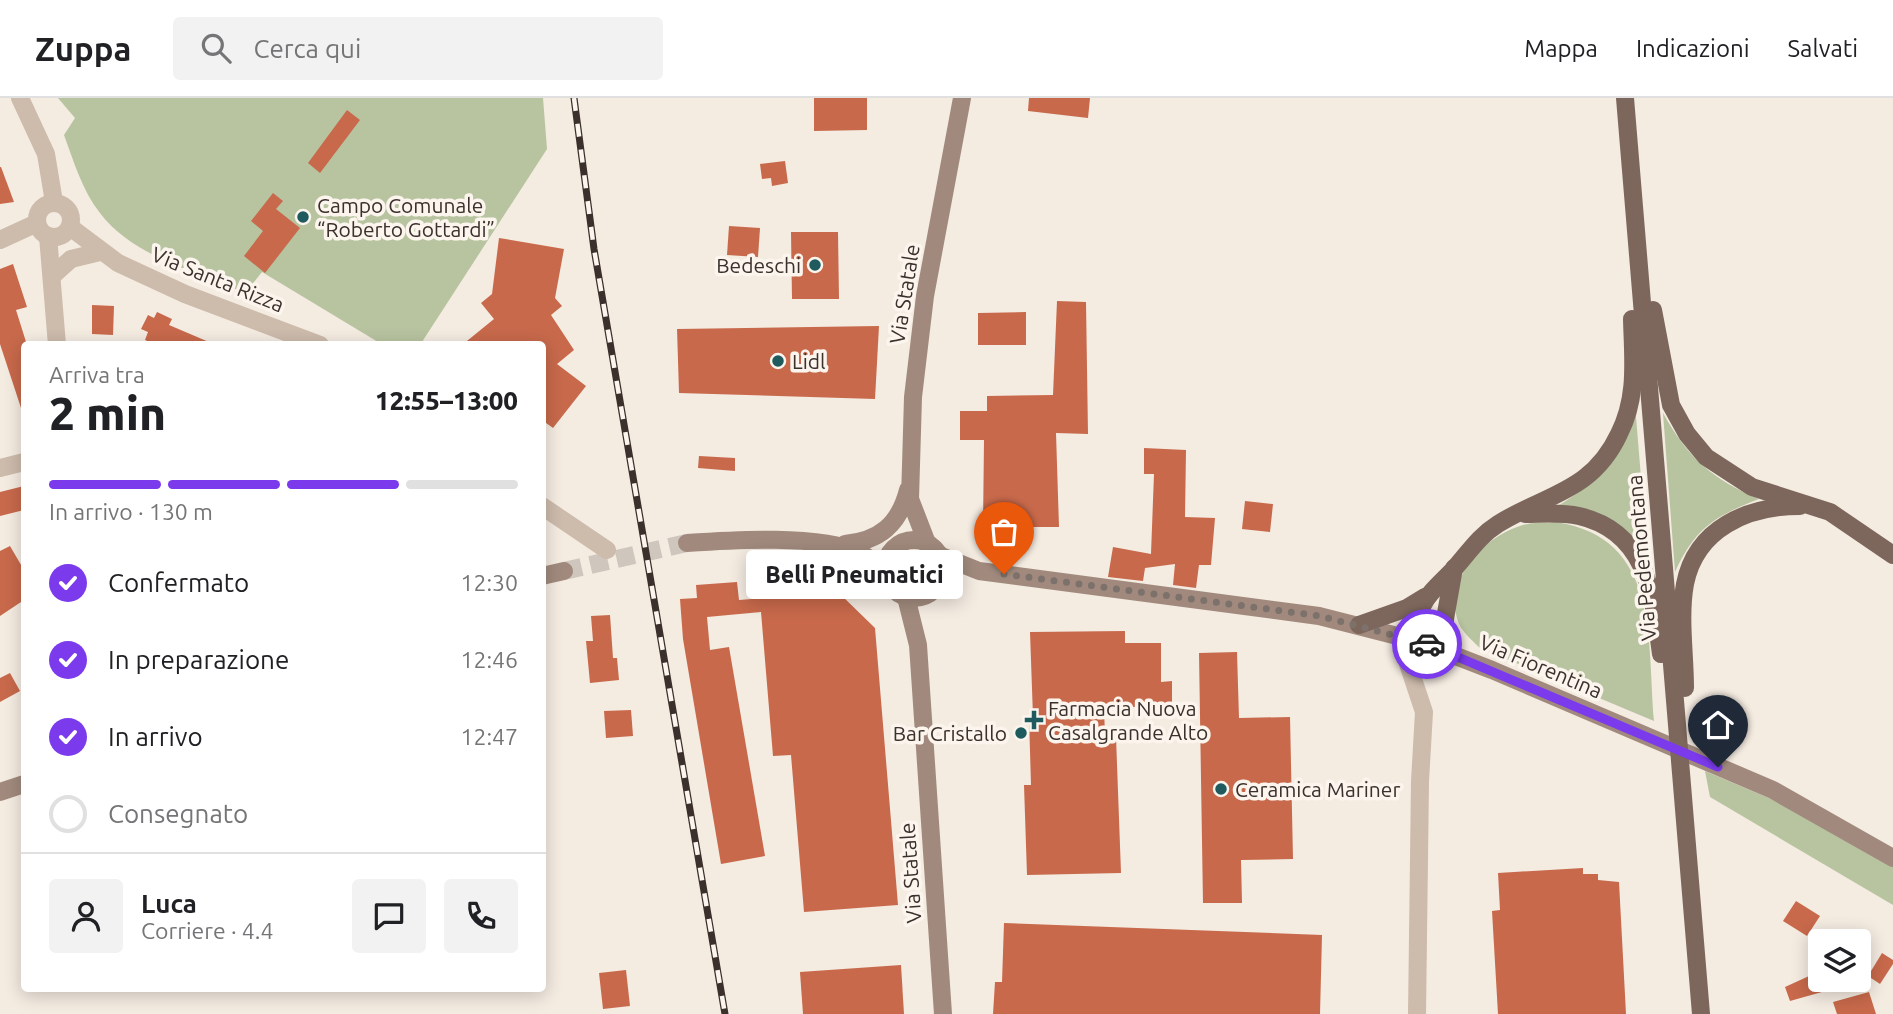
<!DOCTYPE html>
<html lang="it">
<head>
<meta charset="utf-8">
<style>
	:root { --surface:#fff; --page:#f2f2f2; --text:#202124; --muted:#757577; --line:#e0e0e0; --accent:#7c3aed }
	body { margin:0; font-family:Ubuntu,sans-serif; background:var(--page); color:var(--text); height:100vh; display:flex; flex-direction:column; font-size:26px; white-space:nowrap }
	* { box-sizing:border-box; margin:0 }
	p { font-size:23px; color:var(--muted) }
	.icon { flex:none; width:38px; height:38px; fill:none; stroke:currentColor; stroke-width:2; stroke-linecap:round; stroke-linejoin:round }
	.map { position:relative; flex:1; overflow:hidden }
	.details { position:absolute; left:21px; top:243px; width:525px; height:651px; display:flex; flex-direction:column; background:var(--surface); border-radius:7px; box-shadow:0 4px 18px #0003 }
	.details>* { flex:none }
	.tools { position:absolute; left:1808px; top:831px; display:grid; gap:14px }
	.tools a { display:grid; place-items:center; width:63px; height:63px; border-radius:7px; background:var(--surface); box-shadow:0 4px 18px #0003; font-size:35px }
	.pin { position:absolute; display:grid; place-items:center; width:60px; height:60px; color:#fff; margin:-72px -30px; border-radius:50% 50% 50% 0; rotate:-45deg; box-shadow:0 0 7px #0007 }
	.pin .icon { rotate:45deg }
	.courier { position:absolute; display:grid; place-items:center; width:70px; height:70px; margin:-35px; border:5px solid #7c3aed; border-radius:50%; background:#fff; color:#222; box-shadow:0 2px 9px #0007 }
	.bubble { position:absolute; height:49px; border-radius:7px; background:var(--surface); box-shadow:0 4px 18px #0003; font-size:23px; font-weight:800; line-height:49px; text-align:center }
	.headline em { font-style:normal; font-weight:800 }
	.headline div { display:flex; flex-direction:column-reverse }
	.headline { display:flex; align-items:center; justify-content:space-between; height:119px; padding:0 28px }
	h1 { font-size:46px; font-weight:800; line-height:52px }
	.bar { display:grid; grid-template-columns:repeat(4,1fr); gap:10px 7px; align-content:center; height:84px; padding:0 28px }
	.bar i { height:9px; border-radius:5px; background:var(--line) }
	.bar .on { background:var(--accent) }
	.bar p { grid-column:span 4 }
	.line { display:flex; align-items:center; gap:18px; padding:0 28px; border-top:2px solid var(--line) }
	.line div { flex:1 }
	.round { display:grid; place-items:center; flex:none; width:74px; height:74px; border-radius:7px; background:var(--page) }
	ol { padding:0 28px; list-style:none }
	li { display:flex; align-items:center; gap:21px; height:77px }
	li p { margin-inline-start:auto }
	li .icon { padding:7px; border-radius:50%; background:var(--accent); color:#fff; stroke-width:4 }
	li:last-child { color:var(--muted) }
	li i { width:38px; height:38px; border:4px solid var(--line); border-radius:50% }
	header { display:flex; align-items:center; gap:42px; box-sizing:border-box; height:98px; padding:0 35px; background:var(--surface); border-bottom:2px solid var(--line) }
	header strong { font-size:33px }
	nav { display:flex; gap:38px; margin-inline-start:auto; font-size:24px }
	.search { width:490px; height:63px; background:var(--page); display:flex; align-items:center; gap:18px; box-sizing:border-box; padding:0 24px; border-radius:7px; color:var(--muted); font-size:26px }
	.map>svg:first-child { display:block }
</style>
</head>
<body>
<header>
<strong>Zuppa</strong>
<div class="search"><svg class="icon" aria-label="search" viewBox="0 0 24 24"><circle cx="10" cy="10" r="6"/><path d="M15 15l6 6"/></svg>Cerca qui</div>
<nav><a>Mappa</a><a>Indicazioni</a><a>Salvati</a></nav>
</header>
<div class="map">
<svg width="1893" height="916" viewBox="0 0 1893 916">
	<rect width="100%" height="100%" fill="#f4ebe1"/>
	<g fill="#b8c4a0">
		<path d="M58,0H543L547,51L420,247H383L262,174L245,195C197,174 132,158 100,115C82,92 74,64 64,37L75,20Z"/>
		<path d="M1635,307L1648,464C1616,426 1609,412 1556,409C1607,379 1612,358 1635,307Z"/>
		<path d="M1663,315C1688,360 1712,381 1759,401C1715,418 1695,430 1675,474Z"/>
		<path d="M1556,424C1660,440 1647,541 1654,623L1480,550C1471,541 1460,533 1457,520C1445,479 1486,437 1523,427C1533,424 1545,425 1556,424Z"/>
		<polygon points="1705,673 1809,717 1893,768 1893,807 1710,699"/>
	</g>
	<g fill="#c8694b">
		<polygon points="814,0 867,0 867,32 814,33"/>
		<polygon points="1029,0 1090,0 1088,20 1028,13"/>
		<polygon points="347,12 360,22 320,75 308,65"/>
		<polygon points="785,63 788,85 772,88 771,80 762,81 760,66"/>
		<polygon points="0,69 1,69 14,104 0,106"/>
		<polygon points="273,95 283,103 276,111 300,130 265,175 244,158 263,133 251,123"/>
		<polygon points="729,128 760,130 758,159 727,157"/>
		<polygon points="791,134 838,134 839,201 792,201"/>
		<polygon points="499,140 564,151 555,200 562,208 551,217 574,252 557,266 586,288 553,330 542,322 542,247 462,247 494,221 481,205 492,196"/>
		<polygon points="13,166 27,209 16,212 27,247 24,247 24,313 22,313 0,246 0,171"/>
		<polygon points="1057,203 1086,204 1088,336 1056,335 1059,429 983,429 984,342 960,342 960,313 987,313 987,298 1053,297"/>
		<polygon points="92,207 114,208 113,237 92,236"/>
		<polygon points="157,214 172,221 169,227 216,247 156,247 145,242 148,234 141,231 148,217 154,220"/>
		<polygon points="1026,214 1026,247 978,247 978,215"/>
		<polygon points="879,228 875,301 679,295 677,231"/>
		<polygon points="1144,350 1186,352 1185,419 1215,420 1211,467 1199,467 1196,490 1173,487 1175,466 1145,470 1143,483 1108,479 1113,449 1151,456 1154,376 1144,376"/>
		<polygon points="699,358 735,360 735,373 698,370"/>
		<polygon points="24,388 24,412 0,418 0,394"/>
		<polygon points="1245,403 1273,406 1270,434 1242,431"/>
		<polygon points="10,448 24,472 24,502 0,518 0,453"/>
		<polygon points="737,484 739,502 838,494 875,530 898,807 804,814 791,657 773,658 761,514 707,519 710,552 729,549 765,758 721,766 683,541 680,501 697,500 696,487"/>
		<polygon points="610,517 613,560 617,560 619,582 590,585 586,543 593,543 591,518"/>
		<polygon points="1125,533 1125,545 1161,545 1161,584 1172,583 1172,609 1104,609 1105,639 1116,639 1121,775 1027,777 1024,687 1031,687 1029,619 1033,619 1030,534"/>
		<polygon points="1237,554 1239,620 1290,619 1293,761 1241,762 1242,805 1203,805 1199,555"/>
		<polygon points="10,575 20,593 0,604 0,580"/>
		<polygon points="631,612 633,638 606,640 604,613"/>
		<polygon points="1583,770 1583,776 1598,776 1598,782 1619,784 1626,916 1498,916 1492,813 1500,812 1498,775"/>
		<polygon points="1796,803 1820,818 1807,838 1783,823"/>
		<polygon points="1004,825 1322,837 1320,916 993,916 995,884 1002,884"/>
		<polygon points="1882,855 1893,862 1893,866 1880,886 1868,878"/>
		<polygon points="901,867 904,916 803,916 800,874"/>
		<polygon points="626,872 630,908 603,911 599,875"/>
		<polygon points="1820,873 1820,882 1825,882 1829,892 1790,903 1785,889"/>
		<polygon points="1869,894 1876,916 1837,916 1833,904"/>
	</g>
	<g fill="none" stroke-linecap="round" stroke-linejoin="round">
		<polyline stroke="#cfc6bd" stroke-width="18" stroke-dasharray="18 9" stroke-linecap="butt" points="564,473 687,445"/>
		<g stroke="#cdbbac" stroke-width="18">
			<polyline points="20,0 46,56 54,104"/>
			<circle cx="54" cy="122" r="17"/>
			<polyline points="70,129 118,165 185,196 320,247"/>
			<polyline points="48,138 57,247"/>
			<polyline points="0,142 37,125"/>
			<polyline points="52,178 71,161 100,154"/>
			<polyline points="0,370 24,364"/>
			<polyline points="542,408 607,452"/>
			<polyline points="1417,916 1420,683 1424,614 1408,566 1417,543"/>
		</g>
		<g stroke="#a18a7d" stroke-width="18">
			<circle cx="914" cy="471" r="29"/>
			<path d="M687,445C731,442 821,436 860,455C870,459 878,468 886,475"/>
			<polyline points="927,445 910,401 913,299 925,198 962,0"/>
			<path d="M845,446C879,443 899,427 908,392"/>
			<polyline points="939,457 979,473 1319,518 1417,543 1492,572 1773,692 1893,760"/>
			<polyline points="542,478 564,473"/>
			<polyline points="906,499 918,547 943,916"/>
			<polyline points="0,694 24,686"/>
		</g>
		<g stroke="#7d675c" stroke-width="18">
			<polyline points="1625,0 1701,916"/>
			<polyline points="1653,212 1671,307 1687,336 1706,359 1752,389 1830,414 1893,457"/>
			<path d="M1525,416C1542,416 1561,414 1579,418C1648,434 1653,498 1661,556"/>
			<polyline points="1359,527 1407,510 1425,499"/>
			<path d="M1417,543C1416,503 1429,497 1454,471C1469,454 1479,438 1498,426C1546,396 1592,394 1619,336C1638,299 1633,261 1632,221"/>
			<polyline points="1445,553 1445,521 1454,470"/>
			<path d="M1685,590C1685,556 1679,519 1685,486C1696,430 1748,408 1800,408"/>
		</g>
		<defs>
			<polyline id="rail" points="574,0 594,151 725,916"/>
		</defs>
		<use href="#rail" stroke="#3b302b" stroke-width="7"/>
		<use href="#rail" stroke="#fbf5ee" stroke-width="4.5" stroke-dasharray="13" stroke-linecap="butt"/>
	</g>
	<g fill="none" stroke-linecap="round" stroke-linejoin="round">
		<polyline stroke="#7c716b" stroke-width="7" stroke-dasharray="0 12.6" points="1004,476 1320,518 1427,546"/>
		<polyline stroke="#7c3aed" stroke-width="9" points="1427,546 1718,669"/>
	</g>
	<g fill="#1f5a5e" stroke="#fbf5ee" stroke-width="2.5">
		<circle cx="303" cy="119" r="7"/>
		<circle cx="815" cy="167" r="7"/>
		<circle cx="778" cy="263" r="7"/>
		<path d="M1030.5 611.5h7v7h7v7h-7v7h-7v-7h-7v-7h7z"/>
		<circle cx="1021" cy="635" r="7"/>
		<circle cx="1221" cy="691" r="7"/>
	</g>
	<g text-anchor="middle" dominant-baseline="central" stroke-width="7" stroke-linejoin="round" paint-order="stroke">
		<g font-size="21" fill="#3b302b" stroke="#fbf5ee" text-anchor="start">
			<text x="317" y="107">Campo Comunale<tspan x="317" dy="24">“Roberto Gottardi”</tspan></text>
			<text x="801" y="167" text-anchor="end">Bedeschi</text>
			<text x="792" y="263">Lidl</text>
			<text x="1048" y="610">Farmacia Nuova<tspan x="1048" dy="24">Casalgrande Alto</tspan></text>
			<text x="1007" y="635" text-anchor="end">Bar Cristallo</text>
			<text x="1235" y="691">Ceramica Mariner</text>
		</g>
		<g font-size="21" fill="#3b302b" stroke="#fbf5ee">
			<text transform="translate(218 181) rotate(22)">Via Santa Rizza</text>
			<text transform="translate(904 196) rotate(-81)">Via Statale</text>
			<text transform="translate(1641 460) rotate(-95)">Via Pedemontana</text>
			<text transform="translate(1541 568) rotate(23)">Via Fiorentina</text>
			<text transform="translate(910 775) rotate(-94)">Via Statale</text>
		</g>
	</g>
</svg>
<div class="tools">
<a><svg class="icon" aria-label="layers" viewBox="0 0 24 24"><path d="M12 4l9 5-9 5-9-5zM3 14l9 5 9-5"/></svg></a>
</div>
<div class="pin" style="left:1004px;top:476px;background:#ea580c"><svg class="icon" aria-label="bag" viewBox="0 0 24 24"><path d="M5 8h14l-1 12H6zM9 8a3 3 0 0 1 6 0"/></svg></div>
<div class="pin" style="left:1718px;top:669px;background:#1f2937"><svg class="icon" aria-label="home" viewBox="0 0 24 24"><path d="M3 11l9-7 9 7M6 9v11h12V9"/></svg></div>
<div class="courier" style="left:1427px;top:546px"><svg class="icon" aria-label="car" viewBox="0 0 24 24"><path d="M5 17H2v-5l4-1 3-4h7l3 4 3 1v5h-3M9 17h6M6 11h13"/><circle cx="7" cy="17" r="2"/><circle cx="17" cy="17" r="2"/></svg></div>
<div class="bubble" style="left:746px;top:452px;width:217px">Belli Pneumatici</div>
<section class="details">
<div class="headline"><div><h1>2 min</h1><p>Arriva tra</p></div><em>12:55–13:00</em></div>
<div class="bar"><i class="on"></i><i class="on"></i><i class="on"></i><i></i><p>In arrivo · 130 m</p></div>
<ol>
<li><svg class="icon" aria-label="check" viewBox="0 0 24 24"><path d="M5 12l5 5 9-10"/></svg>Confermato<p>12:30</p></li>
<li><svg class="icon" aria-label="check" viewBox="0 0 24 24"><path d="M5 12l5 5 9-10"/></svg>In preparazione<p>12:46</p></li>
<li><svg class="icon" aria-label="check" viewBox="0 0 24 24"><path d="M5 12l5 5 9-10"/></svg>In arrivo<p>12:47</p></li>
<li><i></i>Consegnato</li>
</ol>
<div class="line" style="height:126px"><a class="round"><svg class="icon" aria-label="person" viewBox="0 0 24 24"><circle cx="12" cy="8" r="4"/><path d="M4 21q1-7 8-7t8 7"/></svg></a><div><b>Luca</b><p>Corriere · 4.4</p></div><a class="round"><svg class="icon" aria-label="chat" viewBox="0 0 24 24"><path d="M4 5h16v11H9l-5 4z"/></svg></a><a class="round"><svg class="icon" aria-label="phone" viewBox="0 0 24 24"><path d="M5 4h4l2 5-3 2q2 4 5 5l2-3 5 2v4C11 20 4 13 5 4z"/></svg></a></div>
</section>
</div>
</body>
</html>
